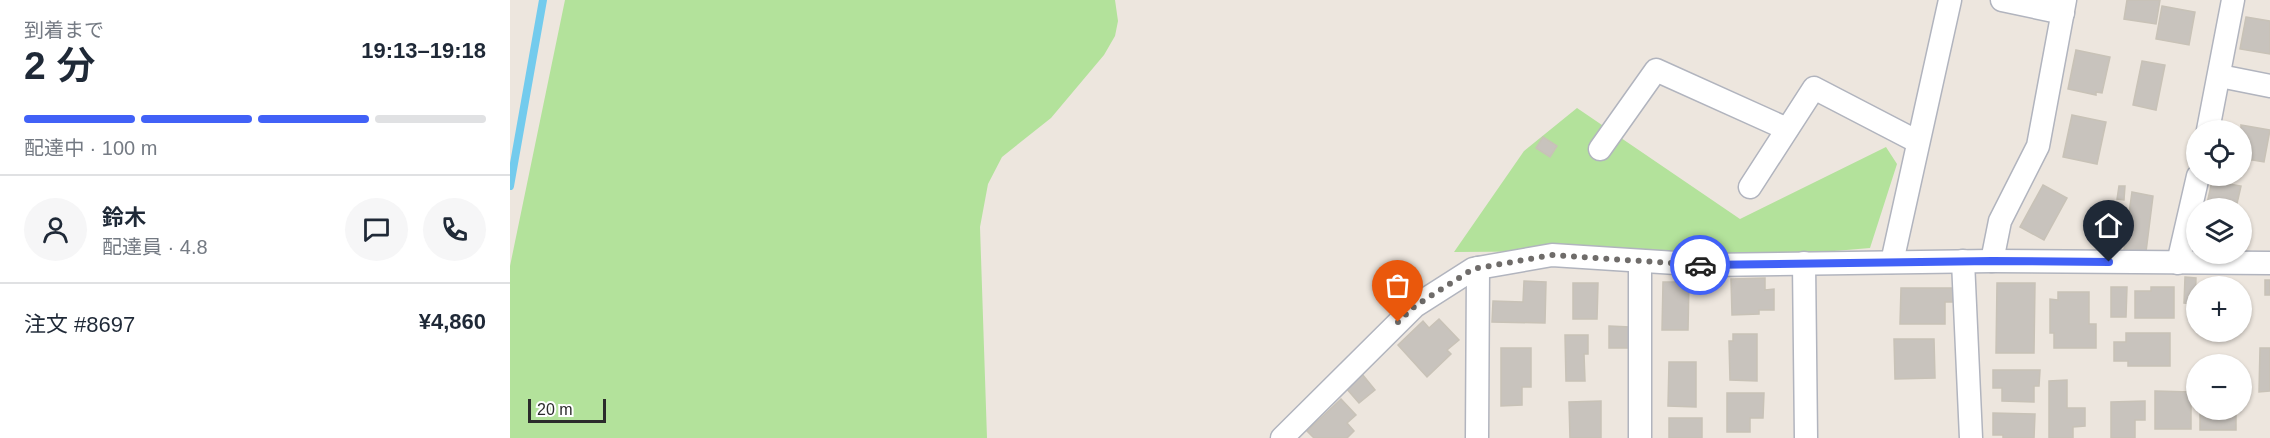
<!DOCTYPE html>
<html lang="ja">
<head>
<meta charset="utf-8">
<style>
	:root { --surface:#fff; --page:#f6f6f7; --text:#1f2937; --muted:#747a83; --line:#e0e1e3; --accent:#4161f7 }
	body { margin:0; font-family:Arial,"Noto Sans JP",sans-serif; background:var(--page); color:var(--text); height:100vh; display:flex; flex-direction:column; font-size:22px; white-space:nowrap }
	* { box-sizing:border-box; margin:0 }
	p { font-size:20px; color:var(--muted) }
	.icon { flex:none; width:33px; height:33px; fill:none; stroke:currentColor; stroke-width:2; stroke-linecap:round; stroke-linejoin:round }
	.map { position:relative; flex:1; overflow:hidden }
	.side { display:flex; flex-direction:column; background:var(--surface); width:510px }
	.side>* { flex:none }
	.controls { position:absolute; left:1676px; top:120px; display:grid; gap:12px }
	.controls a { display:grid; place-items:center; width:66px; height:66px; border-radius:50%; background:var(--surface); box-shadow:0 2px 4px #0004; font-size:30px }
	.scale { position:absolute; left:18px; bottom:15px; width:78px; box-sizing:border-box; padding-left:6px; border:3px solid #2b2b2b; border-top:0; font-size:16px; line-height:21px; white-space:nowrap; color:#2b2b2b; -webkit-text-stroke:4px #fff; paint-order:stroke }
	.pin { position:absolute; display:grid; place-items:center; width:51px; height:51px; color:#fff; margin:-62px -26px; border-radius:50% 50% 50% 0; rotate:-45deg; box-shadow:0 0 6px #0007 }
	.pin .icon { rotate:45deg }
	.courier { position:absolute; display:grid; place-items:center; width:60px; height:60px; margin:-30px; border:4px solid #4161f7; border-radius:50%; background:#fff; color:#222; box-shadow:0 2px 8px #0007 }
	.headline em { font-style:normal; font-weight:600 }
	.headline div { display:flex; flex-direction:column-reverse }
	.headline { display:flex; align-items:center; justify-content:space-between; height:102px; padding:0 24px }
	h1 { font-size:39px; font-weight:600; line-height:45px }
	.bar { display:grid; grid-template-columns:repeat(4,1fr); gap:9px 6px; align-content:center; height:72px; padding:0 24px }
	.bar i { height:8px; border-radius:4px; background:var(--line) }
	.bar .on { background:var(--accent) }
	.bar p { grid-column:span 4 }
	.line { display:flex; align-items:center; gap:15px; padding:0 24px; border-top:2px solid var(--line) }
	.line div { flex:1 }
	.round { display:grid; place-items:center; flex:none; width:63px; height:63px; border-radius:32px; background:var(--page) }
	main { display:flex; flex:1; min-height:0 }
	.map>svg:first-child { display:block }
</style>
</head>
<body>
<main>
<section class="side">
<div class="headline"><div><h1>2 分</h1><p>到着まで</p></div><em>19:13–19:18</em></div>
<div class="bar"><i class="on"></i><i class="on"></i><i class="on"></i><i></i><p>配達中 · 100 m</p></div>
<div class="line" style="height:108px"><a class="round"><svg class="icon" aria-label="person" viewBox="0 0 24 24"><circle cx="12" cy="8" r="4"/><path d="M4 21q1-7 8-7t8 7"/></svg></a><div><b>鈴木</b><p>配達員 · 4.8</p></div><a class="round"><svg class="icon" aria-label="chat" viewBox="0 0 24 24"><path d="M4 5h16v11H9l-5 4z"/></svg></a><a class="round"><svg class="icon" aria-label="phone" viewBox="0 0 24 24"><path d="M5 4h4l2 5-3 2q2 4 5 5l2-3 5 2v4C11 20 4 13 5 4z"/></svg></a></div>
<div class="line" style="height:78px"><div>注文 #8697</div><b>¥4,860</b></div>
</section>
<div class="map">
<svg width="1760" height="438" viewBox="0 0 1760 438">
	<rect width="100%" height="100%" fill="#ede6de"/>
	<g fill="#b3e29b">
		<polygon points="55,0 605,0 608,21 605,36 594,55 541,118 492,157 478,184 470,227 477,438 0,438 0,266"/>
		<polygon points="1067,108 1230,219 1376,147 1387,164 1360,248 1289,254 1098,251 944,252 1014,151"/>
	</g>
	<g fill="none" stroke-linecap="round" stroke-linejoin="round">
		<polyline stroke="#73cbed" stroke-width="8" points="0,186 33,0"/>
	</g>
	<g fill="#c8c3bd" stroke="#c8c2b7" stroke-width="1.5">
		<polygon points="1617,0 1650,0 1646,24 1614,19"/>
		<polygon points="1652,6 1685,12 1679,45 1646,39"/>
		<polygon points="1736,17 1760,21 1760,54 1730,49"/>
		<polygon points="1566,50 1600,57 1592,93 1586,92 1586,95 1558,89"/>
		<polygon points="1632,61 1655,65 1646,110 1623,105"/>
		<polygon points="1562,115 1596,122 1587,164 1553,157"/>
		<polygon points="1731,125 1760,130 1754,162 1731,158"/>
		<polygon points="1033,137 1047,146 1040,157 1026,148"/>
		<polygon points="1702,181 1731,186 1726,208 1696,208"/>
		<polygon points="1533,185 1557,198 1534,240 1510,227"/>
		<polygon points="1609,186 1615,186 1614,200 1607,199"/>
		<polygon points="1622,192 1643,196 1636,252 1614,249"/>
		<polygon points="1599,208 1609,210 1603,251 1593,249"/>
		<polygon points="1675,277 1686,278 1685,304 1674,303"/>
		<polygon points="1255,278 1255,290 1264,289 1264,310 1249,310 1249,314 1222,315 1221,279"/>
		<rect x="1755" y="280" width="5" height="15"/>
		<polygon points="1014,281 1036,282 1035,323 982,322 983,301 1013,302"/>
		<polygon points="1153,282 1179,282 1178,330 1152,330"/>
		<polygon points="1063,283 1088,283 1087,319 1063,319"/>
		<polygon points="1487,283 1525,283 1524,353 1486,353"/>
		<polygon points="1601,287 1617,287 1616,317 1601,317"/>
		<polygon points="1641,287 1664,287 1664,318 1625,318 1625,291 1641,291"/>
		<polygon points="1391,288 1443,288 1443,302 1435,302 1435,324 1390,324"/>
		<polygon points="1548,292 1579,292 1579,324 1586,324 1586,348 1544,348 1544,333 1540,333 1540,299 1548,300"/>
		<polygon points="929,319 949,340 937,350 941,354 917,377 888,345 913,321 919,328"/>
		<polygon points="1099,326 1120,327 1120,348 1099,348"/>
		<polygon points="1616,333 1660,333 1660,366 1618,366 1618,361 1604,361 1604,342 1616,342"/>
		<polygon points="1223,334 1247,334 1247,381 1220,380 1219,341 1223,341"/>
		<polygon points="1055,335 1078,335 1078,354 1074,354 1075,381 1056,381"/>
		<polygon points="1384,339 1424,339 1425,378 1385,379"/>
		<polygon points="991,348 1021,348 1021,387 1012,387 1012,405 991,406"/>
		<polygon points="1750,348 1760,348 1760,391 1749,392"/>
		<polygon points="1159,362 1186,362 1186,407 1158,406"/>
		<polygon points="1483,370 1530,370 1529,386 1524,386 1524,402 1492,401 1492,388 1483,388"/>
		<polygon points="852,374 865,390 849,403 836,388"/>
		<polygon points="1557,380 1557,408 1575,408 1575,426 1563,427 1563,438 1539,438 1539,381"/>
		<polygon points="1645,391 1681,392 1681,429 1645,429"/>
		<polygon points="1217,393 1254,393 1253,418 1240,418 1240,432 1217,432"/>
		<polygon points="831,399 846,415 837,423 844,431 837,438 804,438 797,431"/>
		<polygon points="1091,401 1091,438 1060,438 1059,402"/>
		<polygon points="1635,401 1635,420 1625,420 1625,438 1601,438 1601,402"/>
		<rect x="1690" y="410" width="36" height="20"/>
		<polygon points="1483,413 1525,414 1524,438 1493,438 1493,435 1483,435"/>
		<rect x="1159" y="418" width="33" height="20"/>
	</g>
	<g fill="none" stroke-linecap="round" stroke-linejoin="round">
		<defs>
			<g id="minor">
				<polyline points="1492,0 1553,13"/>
				<polyline points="1710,76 1760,86"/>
				<polyline points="1698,130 1723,0"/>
				<polyline points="1090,149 1146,70 1277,129"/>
				<polyline points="1240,187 1304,88 1408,142"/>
				<polyline points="1130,261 1130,438"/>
				<polyline points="1453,261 1461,438"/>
				<polyline points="1482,261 1490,221 1528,146 1555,0"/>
				<polyline points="1382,262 1440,0"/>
				<polyline points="1294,263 1296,438"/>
				<polyline points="1668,263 1688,176"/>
				<polyline points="772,438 905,306 963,269 968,268 1042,255 1197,265 1482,261 1760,263"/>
				<polyline points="967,438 968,268"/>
			</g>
		</defs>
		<use href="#minor" stroke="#b1b4be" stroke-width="25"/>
		<use href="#minor" stroke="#fff" stroke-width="22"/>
	</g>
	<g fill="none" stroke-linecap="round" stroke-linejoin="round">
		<polyline stroke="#6f6c6a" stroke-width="6" stroke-dasharray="0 10.8" points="888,322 905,306 963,269 1042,255 1190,265"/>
		<polyline stroke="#4161f7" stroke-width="8" points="1190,265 1482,261 1599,262"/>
	</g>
</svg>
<div class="controls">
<a><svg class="icon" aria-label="locate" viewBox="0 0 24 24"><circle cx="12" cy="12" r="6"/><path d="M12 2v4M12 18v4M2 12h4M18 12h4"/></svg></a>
<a><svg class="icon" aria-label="layers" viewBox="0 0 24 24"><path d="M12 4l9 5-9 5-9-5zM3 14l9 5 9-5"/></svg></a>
<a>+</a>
<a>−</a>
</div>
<div class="scale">20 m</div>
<div class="pin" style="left:888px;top:322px;background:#ea580c"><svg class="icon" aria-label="bag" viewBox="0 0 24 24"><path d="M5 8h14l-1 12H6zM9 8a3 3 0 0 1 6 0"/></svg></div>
<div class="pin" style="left:1599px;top:262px;background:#1f2937"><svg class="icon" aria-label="home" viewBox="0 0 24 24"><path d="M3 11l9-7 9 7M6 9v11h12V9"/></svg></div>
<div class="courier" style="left:1190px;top:265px"><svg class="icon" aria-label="car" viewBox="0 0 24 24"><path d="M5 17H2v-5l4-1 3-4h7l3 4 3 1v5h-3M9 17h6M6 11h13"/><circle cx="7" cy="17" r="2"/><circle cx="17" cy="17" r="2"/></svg></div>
</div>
</main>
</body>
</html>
